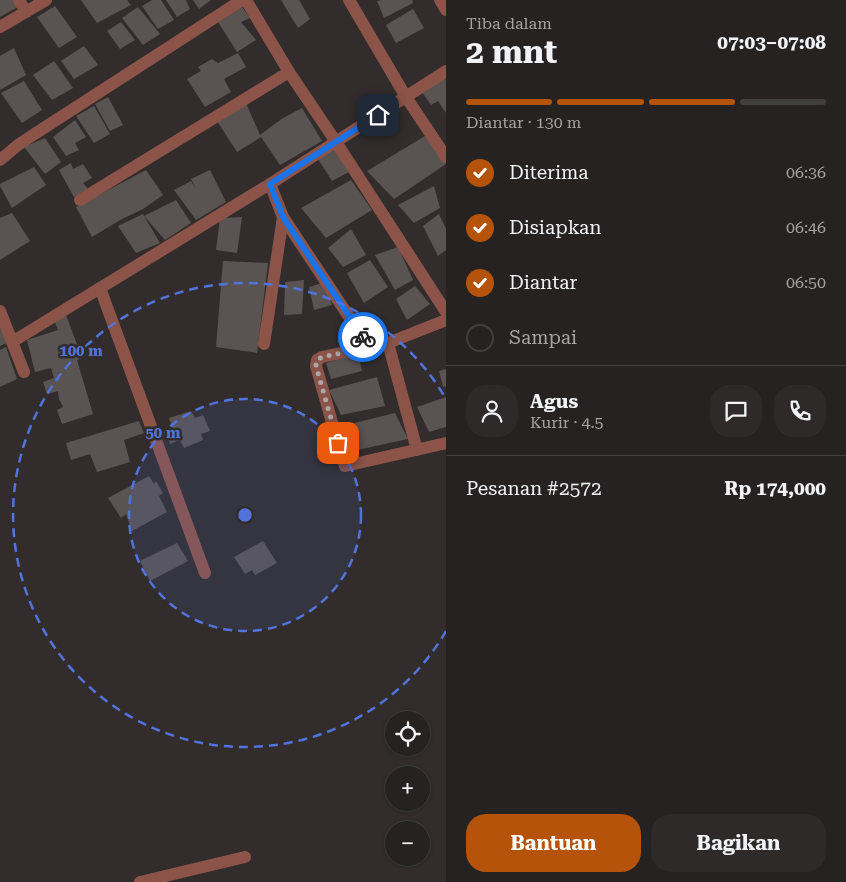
<!DOCTYPE html>
<html lang="id">
<head>
<meta charset="utf-8">
<style>
	:root { --surface:#262221; --page:#2e2a2a; --text:#f1f3f6; --muted:#a4a4a5; --line:#423f3f; --accent:#b45309 }
	body { margin:0; font-family:"Roboto Serif",serif; background:var(--page); color:var(--text); height:100vh; display:flex; flex-direction:column; font-size:19px; white-space:nowrap }
	* { box-sizing:border-box; margin:0 }
	p { font-size:16px; color:var(--muted) }
	.icon { flex:none; width:28px; height:28px; fill:none; stroke:currentColor; stroke-width:2; stroke-linecap:round; stroke-linejoin:round }
	.map { position:relative; flex:1; overflow:hidden }
	.details { display:flex; flex-direction:column; background:var(--surface); width:400px }
	.details>* { flex:none }
	.buttons { position:absolute; left:385px; top:711px; display:grid; gap:10px }
	.buttons a { display:grid; place-items:center; width:45px; height:45px; border-radius:50%; background:var(--surface); box-shadow:0 1px 4px #0004,0 0 0 1px var(--line); font-size:25px }
	.pin { position:absolute; display:grid; place-items:center; width:42px; height:42px; color:#fff; margin:-21px; border-radius:10px; box-shadow:0 2px 8px #0006 }
	.courier { position:absolute; display:grid; place-items:center; width:50px; height:50px; margin:-25px; border:4px solid #1a73e8; border-radius:50%; background:#fff; color:#222; box-shadow:0 1px 6px #0007 }
	.headline em { font-style:normal; font-weight:700 }
	.headline div { display:flex; flex-direction:column-reverse }
	.headline { display:flex; align-items:center; justify-content:space-between; height:85px; padding:0 20px }
	h1 { font-size:32px; font-weight:700; line-height:38px }
	.bar { display:grid; grid-template-columns:repeat(4,1fr); gap:8px 5px; align-content:center; height:60px; padding:0 20px }
	.bar i { height:6px; border-radius:4px; background:var(--line) }
	.bar .selected { background:var(--accent) }
	.bar p { grid-column:span 4 }
	.line { display:flex; align-items:center; gap:12px; padding:0 20px; border-top:1px solid var(--line) }
	.line div { flex:1 }
	.round { display:grid; place-items:center; flex:none; width:52px; height:52px; border-radius:20px; background:var(--page) }
	ol { padding:0 20px; list-style:none }
	li { display:flex; align-items:center; gap:15px; height:55px }
	li p { margin-inline-start:auto }
	li .icon { padding:5px; border-radius:50%; background:var(--accent); color:#fff; stroke-width:4 }
	li:last-child { color:var(--muted) }
	li i { width:28px; height:28px; border:2px solid var(--line); border-radius:50% }
	.primary-button { display:flex; gap:10px; margin-top:auto; padding:10px 20px }
	.primary-button a { flex:1; height:58px; border-radius:20px; background:var(--accent); color:#fff; font-size:20px; font-weight:700; line-height:58px; text-align:center }
	.primary-button a+a { background:var(--page); color:var(--text) }
	main { display:flex; flex:1; min-height:0 }
	.map>svg:first-child { display:block }
</style>
</head>
<body>
<main>
<div class="map">
<svg width="446" height="882" viewBox="0 0 446 882">
	<rect width="100%" height="100%" fill="#322d2c"/>
	<g fill="#595352">
		<polygon points="0,0 14,0 18,7 0,17"/>
		<polygon points="81,0 127,0 131,5 97,23"/>
		<polygon points="152,0 161,0 174,20 158,29 142,6"/>
		<polygon points="166,0 186,0 190,9 177,17"/>
		<polygon points="193,0 211,0 199,9"/>
		<polygon points="281,0 299,0 310,19 298,28"/>
		<polygon points="382,0 412,0 413,3 384,18 377,1"/>
		<polygon points="55,6 77,37 59,48 37,17"/>
		<polygon points="138,7 160,34 143,45 122,18"/>
		<polygon points="242,7 250,18 241,22 256,40 237,52 218,22"/>
		<polygon points="413,9 424,28 396,43 386,25"/>
		<polygon points="121,22 135,40 120,49 107,31"/>
		<polygon points="84,46 98,65 74,79 61,61"/>
		<polygon points="14,48 26,75 0,90 0,56"/>
		<polygon points="238,53 246,67 224,79 231,92 205,107 187,79 201,71 198,67 212,59 218,63"/>
		<polygon points="54,61 73,88 52,100 33,75"/>
		<polygon points="445,78 446,80 446,113 438,101 431,105 422,92"/>
		<polygon points="24,81 42,110 22,123 1,93"/>
		<polygon points="108,97 123,125 110,131 95,104"/>
		<polygon points="246,103 260,135 283,118 302,108 322,141 280,165 261,137 237,152 217,121"/>
		<polygon points="94,106 110,134 94,143 76,116"/>
		<polygon points="75,120 86,137 75,143 79,150 66,156 53,137"/>
		<polygon points="425,136 446,164 394,199 367,171"/>
		<polygon points="45,138 61,162 45,174 24,147"/>
		<polygon points="334,148 349,172 332,181 318,159"/>
		<polygon points="71,163 73,169 83,164 92,178 83,183 88,189 74,197 59,170"/>
		<polygon points="34,167 46,185 12,208 0,186 0,184"/>
		<polygon points="146,170 163,195 143,209 122,219 92,237 76,207"/>
		<polygon points="210,170 226,202 196,220 174,190 191,181 196,189 191,179"/>
		<polygon points="351,180 372,210 326,238 301,208"/>
		<polygon points="434,186 440,208 414,223 398,205"/>
		<polygon points="176,200 191,223 165,240 144,216 160,243 136,253 118,226 143,214 144,216"/>
		<polygon points="12,213 30,241 0,260 0,218"/>
		<polygon points="439,214 446,229 446,250 438,256 423,226"/>
		<polygon points="242,217 237,253 216,250 220,218"/>
		<polygon points="351,229 366,255 343,267 328,248"/>
		<polygon points="398,247 413,280 395,290 375,255"/>
		<polygon points="370,260 388,287 364,303 347,273"/>
		<polygon points="223,261 268,263 257,353 216,347"/>
		<polygon points="304,280 302,314 284,315 285,282"/>
		<polygon points="326,282 332,305 314,310 309,287"/>
		<polygon points="415,286 430,304 407,320 396,299"/>
		<polygon points="66,315 82,358 77,360 93,414 62,424 57,410 63,407 59,399 58,391 47,394 43,382 54,378 51,368 35,372 27,340 58,330 54,320"/>
		<polygon points="0,326 7,343 0,346"/>
		<polygon points="6,347 17,379 0,387 0,350"/>
		<polygon points="358,354 362,371 331,379 326,363"/>
		<polygon points="446,369 446,386 443,387 439,371"/>
		<polygon points="377,377 385,406 341,415 329,390"/>
		<polygon points="446,397 446,427 429,432 417,407"/>
		<polygon points="191,411 195,418 203,415 210,431 201,434 203,440 184,448 180,440 170,444 166,433 173,430 169,418"/>
		<polygon points="395,413 408,439 348,452 342,426"/>
		<polygon points="139,421 144,433 124,440 130,462 97,472 90,454 71,460 66,443"/>
		<polygon points="149,476 154,484 156,481 163,493 159,496 167,512 132,531 126,514 121,518 108,498"/>
		<polygon points="263,541 277,563 255,575 252,570 245,574 234,557"/>
		<polygon points="177,543 188,561 150,581 140,561"/>
	</g>
	<g fill="none" stroke-linecap="round" stroke-linejoin="round">
		<g stroke="#8c5449" stroke-width="12">
			<polyline points="19,0 26,12"/>
			<polyline points="246,0 289,72 336,142 446,312"/>
			<polyline points="349,0 406,97 446,157"/>
			<polyline points="440,0 446,10"/>
			<polyline points="0,27 46,0"/>
			<polyline points="0,160 18,145 33,135 242,0"/>
			<polyline points="270,184 283,217 369,347"/>
			<polyline points="80,200 289,72"/>
			<polyline points="100,288 205,573"/>
			<polyline points="0,311 24,372"/>
			<polyline points="12,342 270,184 446,71"/>
			<polyline points="388,343 446,320"/>
			<polyline points="264,344 283,217"/>
			<polyline points="417,450 388,343 322,357 317,360 316,366 343,461 345,466 446,443"/>
			<polyline points="140,882 245,857"/>
		</g>
	</g>
	<g fill="none" stroke-linecap="round" stroke-linejoin="round">
		<path stroke="#aba7a6" stroke-width="5" stroke-dasharray="0 9" d="M338,443L316,366C316,361 317,360 322,357L370,347L363,337"/>
		<polyline stroke="#1a73e8" stroke-width="6" points="363,337 283,217 270,184 378,115"/>
	</g>
	<circle cx="245" cy="515" r="116" fill="#5174dc" fill-opacity=".12"/>
	<g fill="none" stroke="#5174dc" stroke-width="2.5" stroke-dasharray="9 6">
		<circle cx="245" cy="515" r="116"/>
		<path d="M446 631A232 232 0 1 1 446 399"/>
	</g>
	<circle cx="245" cy="515" r="8" fill="#5174dc" stroke="#322d2c" stroke-width="2.5"/>
	<g font-size="15" text-anchor="middle" font-weight="bold" fill="#5174dc" stroke="#322d2c" stroke-width="5" stroke-linejoin="round" paint-order="stroke">
		<text x="81" y="356">100 m</text>
		<text x="163" y="438">50 m</text>
	</g>
</svg>
<div class="buttons">
<a><svg class="icon" aria-label="locate" viewBox="0 0 24 24"><circle cx="12" cy="12" r="6"/><path d="M12 2v4M12 18v4M2 12h4M18 12h4"/></svg></a>
<a>+</a>
<a>−</a>
</div>
<div class="pin" style="left:338px;top:443px;background:#ea580c"><svg class="icon" aria-label="bag" viewBox="0 0 24 24"><path d="M5 8h14l-1 12H6zM9 8a3 3 0 0 1 6 0"/></svg></div>
<div class="pin" style="left:378px;top:115px;background:#1f2937"><svg class="icon" aria-label="home" viewBox="0 0 24 24"><path d="M3 11l9-7 9 7M6 9v11h12V9"/></svg></div>
<div class="courier" style="left:363px;top:337px"><svg class="icon" aria-label="bike" viewBox="0 0 24 24"><circle cx="6" cy="16" r="4"/><circle cx="18" cy="16" r="4"/><path d="M6 16l4-8h5l3 8M10 8l3 8H6M13 5h3"/></svg></div>
</div>
<section class="details">
<div class="headline"><div><h1>2 mnt</h1><p>Tiba dalam</p></div><em>07:03–07:08</em></div>
<div class="bar"><i class="selected"></i><i class="selected"></i><i class="selected"></i><i></i><p>Diantar · 130 m</p></div>
<ol>
<li><svg class="icon" aria-label="check" viewBox="0 0 24 24"><path d="M5 12l5 5 9-10"/></svg>Diterima<p>06:36</p></li>
<li><svg class="icon" aria-label="check" viewBox="0 0 24 24"><path d="M5 12l5 5 9-10"/></svg>Disiapkan<p>06:46</p></li>
<li><svg class="icon" aria-label="check" viewBox="0 0 24 24"><path d="M5 12l5 5 9-10"/></svg>Diantar<p>06:50</p></li>
<li><i></i>Sampai</li>
</ol>
<div class="line" style="height:90px"><a class="round"><svg class="icon" aria-label="person" viewBox="0 0 24 24"><circle cx="12" cy="8" r="4"/><path d="M4 21q1-7 8-7t8 7"/></svg></a><div><b>Agus</b><p>Kurir · 4.5</p></div><a class="round"><svg class="icon" aria-label="chat" viewBox="0 0 24 24"><path d="M4 5h16v11H9l-5 4z"/></svg></a><a class="round"><svg class="icon" aria-label="phone" viewBox="0 0 24 24"><path d="M5 4h4l2 5-3 2q2 4 5 5l2-3 5 2v4C11 20 4 13 5 4z"/></svg></a></div>
<div class="line" style="height:65px"><div>Pesanan #2572</div><b>Rp 174,000</b></div>
<div class="primary-button"><a>Bantuan</a><a>Bagikan</a></div>
</section>
</main>
</body>
</html>
